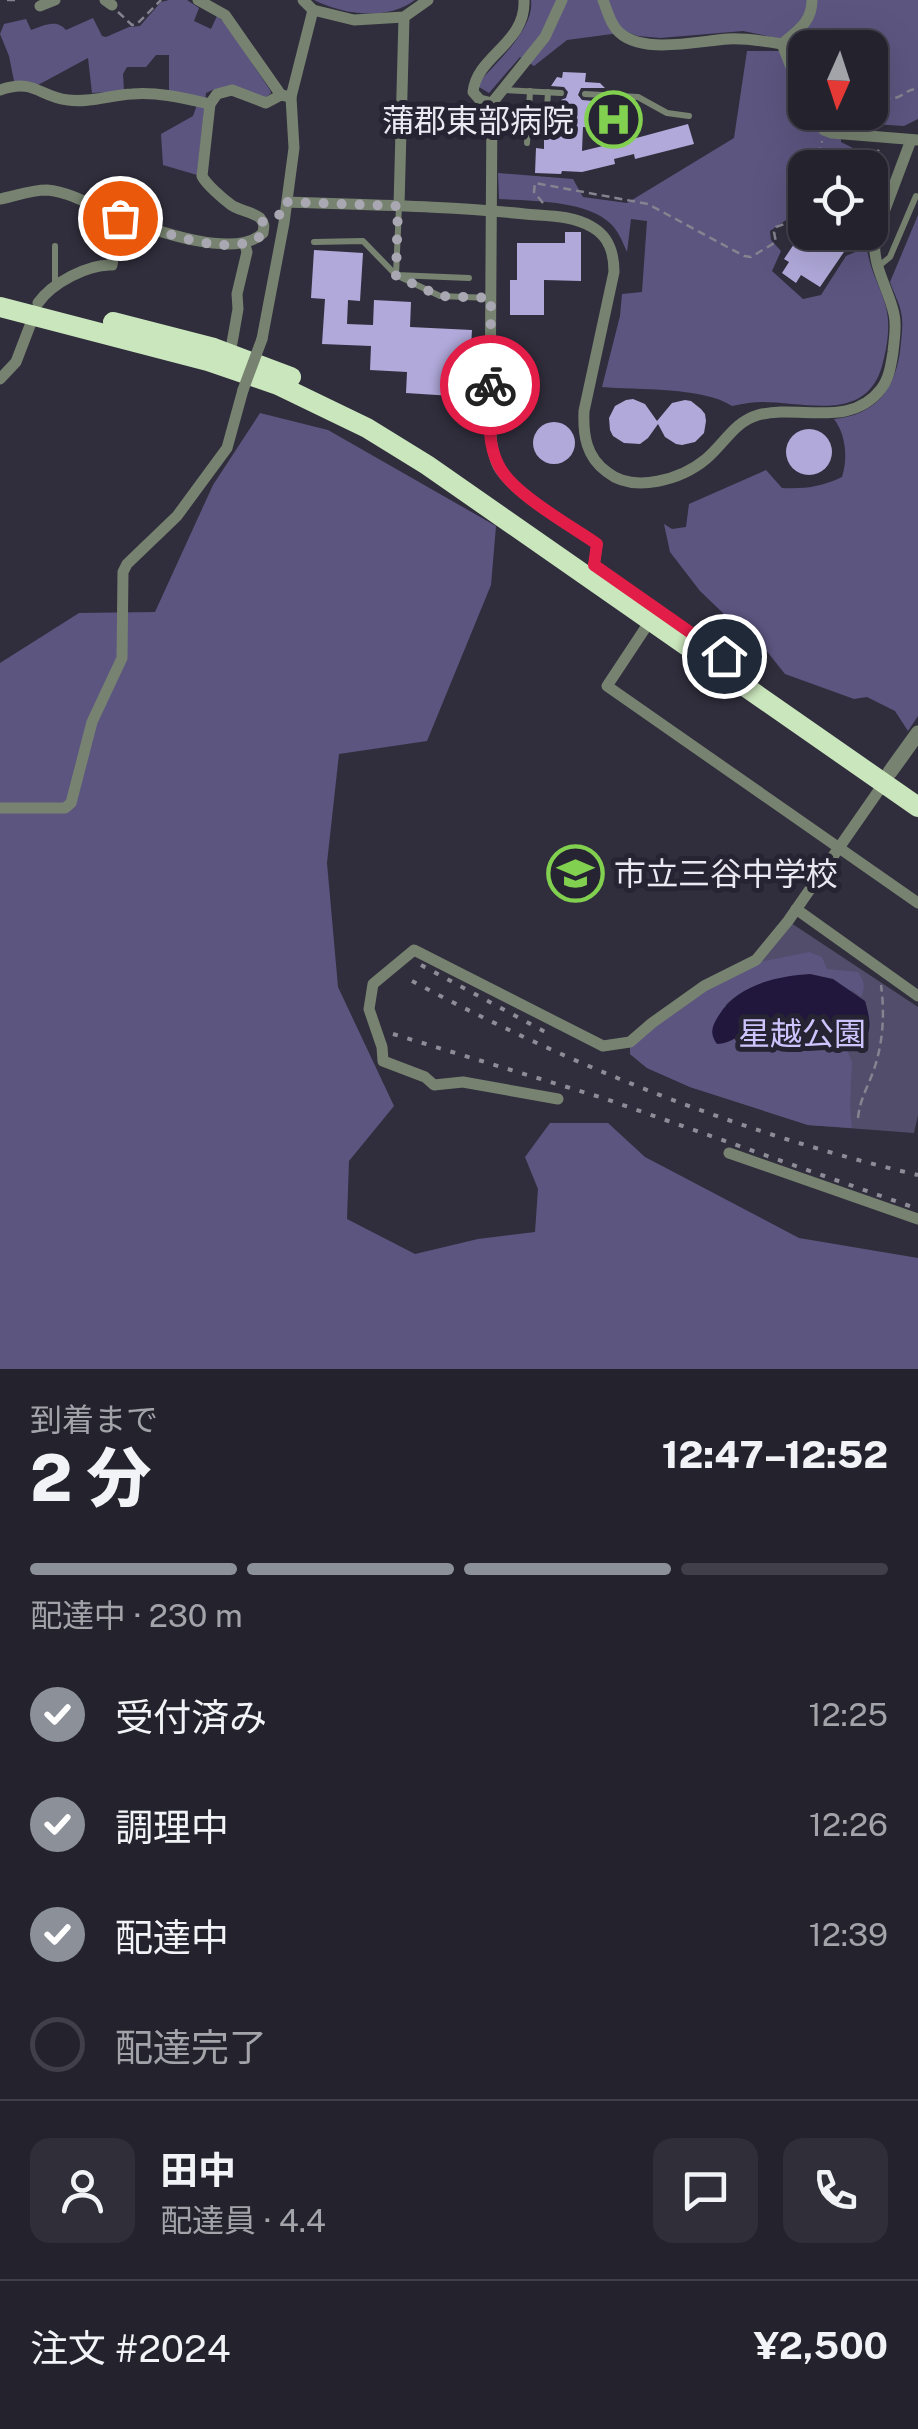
<!DOCTYPE html>
<html lang="ja">
<head>
<meta charset="utf-8">
<style>
	:root { --surface:#24222d; --page:#302f39; --text:#f1f3f6; --muted:#a3a4aa; --line:#413f49; --accent:#8c9099 }
	body { margin:0; font-family:"Public Sans","Noto Sans JP",sans-serif; background:var(--page); color:var(--text); height:100vh; display:flex; flex-direction:column; font-size:38px; white-space:nowrap }
	* { box-sizing:border-box; margin:0 }
	p { font-size:32px; color:var(--muted) }
	.icon { flex:none; width:55px; height:55px; fill:none; stroke:currentColor; stroke-width:2; stroke-linecap:round; stroke-linejoin:round }
	.map { position:relative; height:1369px; overflow:hidden }
	.panel { display:flex; flex-direction:column; background:var(--surface); flex:1 }
	.panel>* { flex:none }
	.needle { width:65px; rotate:183deg }
	.fabs { position:absolute; left:788px; top:30px; display:grid; gap:20px }
	.fabs a { display:grid; place-items:center; width:100px; height:100px; border-radius:20px; background:var(--surface); box-shadow:0 10px 40px #0002,0 0 0 2px var(--line); font-size:50px }
	.pin { position:absolute; display:grid; place-items:center; width:85px; height:85px; color:#fff; margin:-42px; border:5px solid #fff; border-radius:50%; box-shadow:0 2px 10px #0007 }
	.courier { position:absolute; display:grid; place-items:center; width:100px; height:100px; margin:-50px; border:8px solid #e11d48; border-radius:50%; background:#fff; color:#222; box-shadow:0 2px 12px #0007 }
	.summary em { font-style:normal; font-weight:800 }
	.summary div { display:flex; flex-direction:column-reverse }
	.summary { display:flex; align-items:center; justify-content:space-between; height:170px; padding:0 30px }
	h1 { font-size:65px; font-weight:800; line-height:75px }
	.bar { display:grid; grid-template-columns:repeat(4,1fr); gap:15px 10px; align-content:center; height:120px; padding:0 30px }
	.bar i { height:12px; border-radius:8px; background:var(--line) }
	.bar .current { background:var(--accent) }
	.bar p { grid-column:span 4 }
	.line { display:flex; align-items:center; gap:25px; padding:0 30px; border-top:2px solid var(--line) }
	.line div { flex:1 }
	.round { display:grid; place-items:center; flex:none; width:105px; height:105px; border-radius:20px; background:var(--page) }
	ol { padding:0 30px; list-style:none }
	li { display:flex; align-items:center; gap:30px; height:110px }
	li p { margin-inline-start:auto }
	li .icon { padding:10px; border-radius:50%; background:var(--accent); color:#fff; stroke-width:4 }
	li:last-child { color:var(--muted) }
	li i { width:55px; height:55px; border:5px solid var(--line); border-radius:50% }
	.map>svg:first-child { display:block }
</style>
</head>
<body>
<div class="map">
<svg width="918" height="1369" viewBox="0 0 918 1369">
	<rect width="100%" height="100%" fill="#302e3c"/>
	<polygon fill="#524d6b" points="788,921 918,1007 918,1115 914,1133 808,1125 690,1087 647,1068 630,1054 756,960"/>
	<g fill="#5c5580" fill-rule="evenodd">
		<path d="M169,0H187L199,8L194,21L211,29L217,16L226,24L270,90L271,93L264,99C244,92 226,81 206,93L197,175L163,165L161,134L193,116L199,99L169,91V55H156L146,67H127L123,74L124,91L92,93L88,58L38,85L14,81L9,56L0,34L4,24L26,19L31,30C43,26 56,18 66,30L93,18L102,36L106,37L129,27L140,26L161,2Z"/>
		<path d="M314,0H415C387,21 344,15 314,0Z"/>
		<path d="M531,0H918V119L904,126L841,122V142L853,148L865,157L858,167L805,168L798,212L770,231L771,240L781,251L772,271L803,299L821,295L846,256L867,247C869,273 887,296 888,320C889,335 886,352 882,366C866,423 806,402 762,402C752,402 742,404 732,406C704,387 637,390 602,387L620,316L622,294L642,292L647,221L631,219L627,252C623,243 619,232 611,224C587,200 531,201 499,199L498,173L573,179L583,197L627,203L734,138L747,51H794L792,41L743,31L660,38L638,36L627,32L567,40L534,66L520,57L489,93L479,87V82C497,62 535,28 531,0ZM805,48H870V112H805Z"/>
		<path d="M918,215V716L908,731L895,711L867,697L854,699L785,674L757,639L749,638L700,591L670,552L664,524L672,529L686,527L689,504L766,470L782,488C805,489 821,487 842,477C848,458 846,435 834,419C875,415 894,391 900,352C901,339 904,325 901,312C899,302 893,291 890,282Z"/>
		<polygon points="260,413 328,430 496,526 491,585 427,741 339,754 327,863 338,987 394,1106 349,1161 347,1219 415,1254 478,1239 535,1232 538,1189 525,1157 550,1123 608,1123 645,1157 799,1238 918,1258 918,1369 0,1369 0,663 79,613 155,612 213,485"/>
		<path d="M809,952L822,957L827,969L858,972C864,981 866,987 861,997L853,991C804,984 766,968 725,1005L750,1030L774,1028L810,1030L825,1043L834,1040L846,1047L852,1062L850,1106L852,1128L808,1125L690,1087L647,1068L630,1054V1042L704,986L759,962Z"/>
	</g>
	<path fill="#21173d" d="M810,974L833,979L865,1001C872,1025 874,1042 846,1047L834,1040L820,1044L815,1033L810,1030C793,1030 771,1025 754,1029C741,1033 731,1044 717,1044C709,1033 712,1026 719,1015C737,985 777,976 810,974Z"/>
	<g fill="#b0a9da">
		<polygon points="563,72 586,73 585,82 600,83 605,88 581,88 578,95 582,100 638,105 637,127 602,125 603,128 583,127 582,151 607,145 607,146 688,124 694,144 635,159 634,154 614,159 615,164 582,172 562,171 561,174 535,173 536,148 544,149 544,133 559,133 561,100 566,98 568,92 564,87 551,86 557,77 562,78"/>
		<polygon points="565,232 581,232 581,281 544,280 544,315 510,315 510,280 517,280 517,243 565,243"/>
		<polygon points="802,232 826,249 832,240 846,249 820,287 801,275 796,283 782,273 789,262 784,259"/>
		<polygon points="314,250 363,253 360,301 348,300 347,324 373,325 374,300 411,302 410,327 472,330 468,397 406,393 407,372 370,370 371,346 322,344 325,299 311,298"/>
		<polygon points="633,399 645,404 657,421 672,403 685,400 691,401 701,409 705,414 706,421 704,433 695,442 682,445 676,444 665,437 658,424 648,438 640,444 624,443 613,436 610,430 609,418 615,406 626,400"/>
		<circle cx="554" cy="443" r="21"/>
		<circle cx="809" cy="452" r="23"/>
	</g>
	<g fill="none" stroke-linecap="round" stroke-linejoin="round">
		<g stroke="#85838f" stroke-width="2.5" stroke-dasharray="8 5" stroke-linecap="butt">
			<polyline points="7,0 20,0"/>
			<polyline points="118,12 132,25 137,24 161,0"/>
			<path d="M870,102C880,95 888,101 898,97C907,93 908,89 918,89"/>
			<polyline points="874,156 881,147"/>
			<polyline points="816,168 822,141"/>
			<polyline points="866,168 868,164"/>
			<polyline points="543,203 534,192 535,183 648,204 744,256 751,257 776,242 774,232 776,227 801,218 805,214"/>
			<polyline points="814,240 819,232"/>
			<path d="M858,1118C860,1099 867,1089 873,1072C883,1045 885,1014 881,985"/>
		</g>
		<g stroke="#778370" stroke-width="6">
			<polyline points="505,90 561,93"/>
			<polyline points="585,94 638,97 667,113 689,116"/>
			<polyline points="546,126 548,92"/>
			<polyline points="527,143 530,91"/>
			<polyline points="399,206 396,275 440,296 490,298"/>
			<polyline points="314,242 363,241 396,275 469,278"/>
			<polyline points="879,266 890,257 916,196"/>
			<polyline points="55,284 55,246"/>
		</g>
		<g stroke="#778370" stroke-width="11">
			<polyline points="105,0 112,5"/>
			<polyline points="198,0 225,15 281,95"/>
			<polyline points="303,0 313,10 354,20 404,17 428,0"/>
			<path d="M562,0L545,37L492,103L490,419C491,435 491,451 498,466C512,493 571,526 597,544L594,565"/>
			<path d="M603,0C607,10 609,20 616,29C638,56 697,41 728,39C746,38 764,41 782,44C798,30 812,22 812,0"/>
			<polyline points="40,6 55,0"/>
			<polyline points="782,44 805,103"/>
			<path d="M0,90C35,78 39,97 68,100C89,103 111,95 132,94C160,92 183,98 210,104"/>
			<path d="M492,103L480,100L473,92C477,55 526,44 524,0"/>
			<polyline points="809,112 824,130 832,133 918,140"/>
			<path d="M0,199C15,196 31,190 47,190C73,192 97,209 120,218C154,230 235,260 263,233C264,226 265,224 260,218C252,211 238,211 230,204C222,198 206,184 202,176L210,104L217,94L232,90L266,103L281,95L291,97"/>
			<path d="M287,202C366,205 446,206 525,214C547,216 572,215 592,227C610,237 614,254 614,272L584,411C583,435 586,457 607,472C634,494 682,479 706,459C725,443 734,422 758,415C799,404 850,429 881,389C889,379 891,365 893,352C894,340 897,327 894,314C889,290 872,265 875,241C876,228 883,216 887,204C895,183 903,161 911,140"/>
			<polyline points="399,206 404,17"/>
			<path d="M38,303C52,283 88,264 112,265L120,217"/>
			<polyline points="262,339 284,223 294,148 291,97 313,10"/>
			<polyline points="232,343 238,309 237,294 247,252 245,245"/>
			<polyline points="0,379 16,362 34,315"/>
			<polyline points="650,621 607,686 918,903"/>
			<polyline points="0,808 65,808 71,803 92,722 122,658 123,572 127,564 177,516 227,448 243,390"/>
			<polyline points="796,909 918,996"/>
			<polyline points="558,1099 463,1082 434,1085 425,1077 383,1061 382,1047 369,1009 373,984 414,950 603,1046 630,1042 652,1023 704,986 756,960 788,921 884,783"/>
			<polyline points="729,1153 918,1219"/>
		</g>
		<polyline stroke="#778370" stroke-width="15" points="890,772 918,733"/>
		<g stroke="#cae6bc" stroke-width="20">
			<polyline points="0,307 208,361 278,385 367,428 427,465 918,807"/>
			<polyline points="113,322 214,348 291,377"/>
		</g>
		<g stroke="#8d8c97" stroke-width="4" stroke-dasharray="5 10" stroke-linecap="butt">
			<polyline points="421,965 549,1034"/>
			<path d="M412,981C571,1066 742,1134 918,1175"/>
			<polyline points="393,1034 603,1098 918,1209"/>
		</g>
		<polyline stroke="#778370" stroke-width="11" points="243,390 262,339"/>
	</g>
	<g fill="none" stroke-linecap="round" stroke-linejoin="round">
		<path stroke="#a9a8b2" stroke-width="10" stroke-dasharray="0 18" d="M120,218C156,229 232,262 263,234L262,222L286,212L287,202L398,206L396,276L440,296L491,298L490,385"/>
		<path stroke="#e11d48" stroke-width="12" d="M490,385C490,411 486,440 498,464C511,493 570,525 597,544L594,565L724,656"/>
	</g>
	<defs>
		<symbol id="hospital-ring" viewBox="-11 -11 22 22"><circle r="9.5" fill="#262432" stroke="#82d04f" stroke-width="1.5"/><path d="M-5-5h3v3.5h4V-5h3V5h-3V1.5h-4V5h-3Z" fill="#82d04f"/></symbol>
		<symbol id="school-ring" viewBox="-11 -11 22 22"><circle r="9.5" fill="#262432" stroke="#82d04f" stroke-width="1.5"/><path d="M0-5L7-2L0 1L-7-2ZM-4 1L0 2.5L4 1V4Q0 6-4 4Z" fill="#82d04f"/></symbol>
	</defs>
	<g fill-rule="evenodd">
		<use href="#hospital-ring" x="582" y="88" width="63" height="63"/>
		<use href="#school-ring" x="544" y="842" width="63" height="63"/>
	</g>
	<g text-anchor="middle" dominant-baseline="central" stroke-width="10" stroke-linejoin="round" paint-order="stroke">
		<g font-size="32" fill="#eae9f2" stroke="#262432" text-anchor="end">
			<text x="574" y="120">蒲郡東部病院</text>
			<text x="614" y="873" text-anchor="start">市立三谷中学校</text>
		</g>
		<g font-size="32" fill="#cdc4fd" stroke="#262432">
			<text x="802" y="1033">星越公園</text>
		</g>
	</g>
</svg>
<div class="fabs">
<a><svg class="needle" viewBox="-14 -14 28 28"><path d="M0-13l5 13h-10z" fill="#e53935"/><path d="M0 13l5-13h-10z" fill="#a3a4aa"/></svg></a>
<a><svg class="icon" aria-label="locate" viewBox="0 0 24 24"><circle cx="12" cy="12" r="6"/><path d="M12 2v4M12 18v4M2 12h4M18 12h4"/></svg></a>
</div>
<div class="pin" style="left:120px;top:218px;background:#ea580c"><svg class="icon" aria-label="bag" viewBox="0 0 24 24"><path d="M5 8h14l-1 12H6zM9 8a3 3 0 0 1 6 0"/></svg></div>
<div class="pin" style="left:724px;top:656px;background:#1f2937"><svg class="icon" aria-label="home" viewBox="0 0 24 24"><path d="M3 11l9-7 9 7M6 9v11h12V9"/></svg></div>
<div class="courier" style="left:490px;top:385px"><svg class="icon" aria-label="bike" viewBox="0 0 24 24"><circle cx="6" cy="16" r="4"/><circle cx="18" cy="16" r="4"/><path d="M6 16l4-8h5l3 8M10 8l3 8H6M13 5h3"/></svg></div>
</div>
<section class="panel">
<div class="summary"><div><h1>2 分</h1><p>到着まで</p></div><em>12:47–12:52</em></div>
<div class="bar"><i class="current"></i><i class="current"></i><i class="current"></i><i></i><p>配達中 · 230 m</p></div>
<ol>
<li><svg class="icon" aria-label="check" viewBox="0 0 24 24"><path d="M5 12l5 5 9-10"/></svg>受付済み<p>12:25</p></li>
<li><svg class="icon" aria-label="check" viewBox="0 0 24 24"><path d="M5 12l5 5 9-10"/></svg>調理中<p>12:26</p></li>
<li><svg class="icon" aria-label="check" viewBox="0 0 24 24"><path d="M5 12l5 5 9-10"/></svg>配達中<p>12:39</p></li>
<li><i></i>配達完了</li>
</ol>
<div class="line" style="height:180px"><a class="round"><svg class="icon" aria-label="person" viewBox="0 0 24 24"><circle cx="12" cy="8" r="4"/><path d="M4 21q1-7 8-7t8 7"/></svg></a><div><b>田中</b><p>配達員 · 4.4</p></div><a class="round"><svg class="icon" aria-label="chat" viewBox="0 0 24 24"><path d="M4 5h16v11H9l-5 4z"/></svg></a><a class="round"><svg class="icon" aria-label="phone" viewBox="0 0 24 24"><path d="M5 4h4l2 5-3 2q2 4 5 5l2-3 5 2v4C11 20 4 13 5 4z"/></svg></a></div>
<div class="line" style="height:130px"><div>注文 #2024</div><b>¥2,500</b></div>
</section>
</body>
</html>
